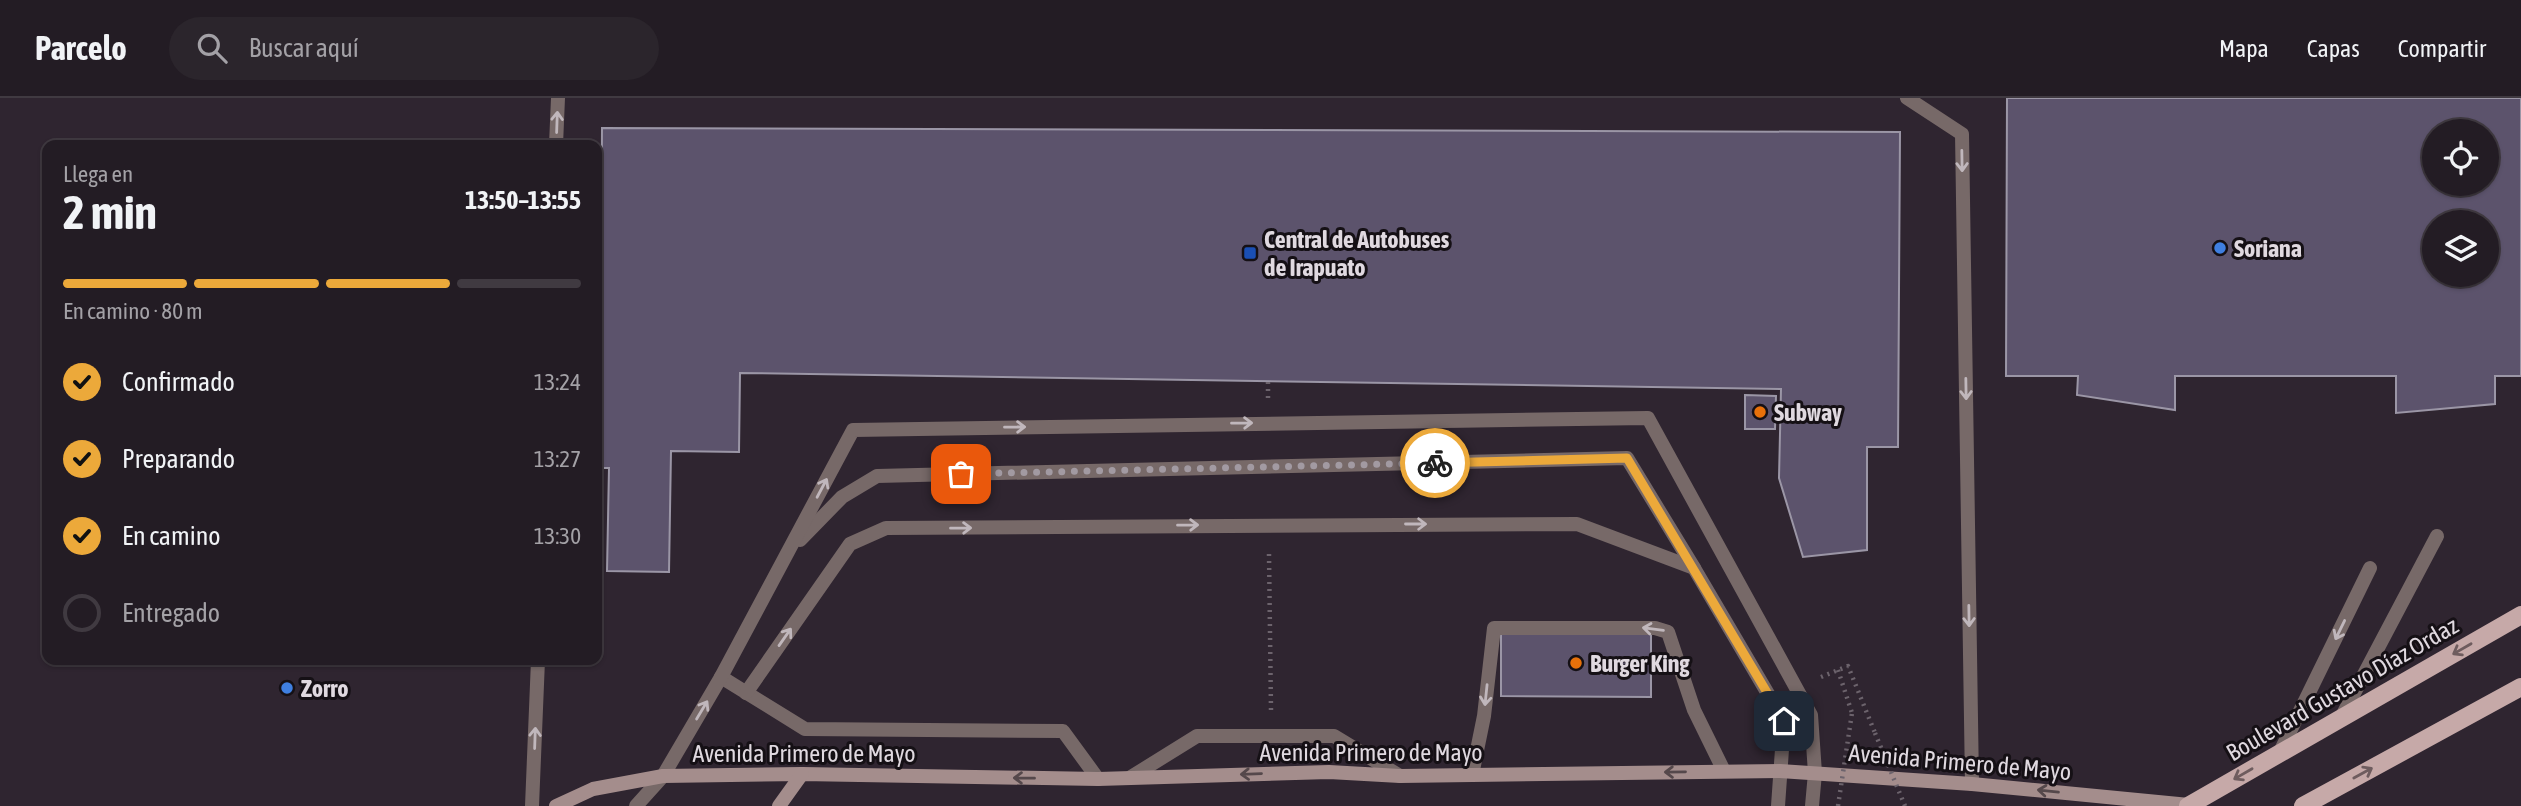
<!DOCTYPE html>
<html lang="es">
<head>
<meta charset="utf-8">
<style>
	:root { --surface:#231c24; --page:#2b252c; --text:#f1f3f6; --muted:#a3a1a6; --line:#403a41; --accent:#eca93a }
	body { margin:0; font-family:"Asap Condensed",sans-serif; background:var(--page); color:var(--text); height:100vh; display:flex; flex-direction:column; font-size:26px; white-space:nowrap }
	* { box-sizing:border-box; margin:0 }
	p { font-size:23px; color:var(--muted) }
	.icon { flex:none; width:38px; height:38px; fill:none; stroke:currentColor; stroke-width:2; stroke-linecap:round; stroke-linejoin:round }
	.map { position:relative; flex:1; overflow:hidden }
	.panel { position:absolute; left:42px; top:42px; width:560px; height:525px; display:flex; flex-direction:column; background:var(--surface); border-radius:14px; box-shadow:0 2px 5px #0004,0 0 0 2px var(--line) }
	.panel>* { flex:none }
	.fabs { position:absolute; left:2422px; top:21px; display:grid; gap:14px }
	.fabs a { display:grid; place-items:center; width:77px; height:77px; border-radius:50%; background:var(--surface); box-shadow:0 2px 5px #0004,0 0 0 2px var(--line); font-size:35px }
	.pin { position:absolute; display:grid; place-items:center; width:60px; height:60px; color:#fff; margin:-30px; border-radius:14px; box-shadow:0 4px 10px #0006 }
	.courier { position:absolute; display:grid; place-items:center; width:70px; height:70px; margin:-35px; border:5px solid #eca93a; border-radius:50%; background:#fff; color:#222; box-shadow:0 2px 9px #0007 }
	.overview em { font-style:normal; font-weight:700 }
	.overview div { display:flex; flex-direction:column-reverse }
	.overview { display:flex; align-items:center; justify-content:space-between; height:119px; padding:0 21px }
	h1 { font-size:46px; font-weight:700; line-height:52px }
	.bar { display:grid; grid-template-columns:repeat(4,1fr); gap:10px 7px; align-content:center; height:84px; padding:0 21px }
	.bar i { height:9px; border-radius:5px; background:var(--line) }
	.bar .current { background:var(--accent) }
	.bar p { grid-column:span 4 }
	ol { padding:0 21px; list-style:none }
	li { display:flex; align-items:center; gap:21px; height:77px }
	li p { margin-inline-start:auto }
	li .icon { padding:7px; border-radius:50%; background:var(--accent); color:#111; stroke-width:4 }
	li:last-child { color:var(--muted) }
	li i { width:38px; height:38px; border:4px solid var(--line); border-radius:50% }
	header { display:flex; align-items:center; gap:42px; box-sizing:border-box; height:98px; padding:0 35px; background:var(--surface); border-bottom:2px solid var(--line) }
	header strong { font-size:33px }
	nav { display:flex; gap:38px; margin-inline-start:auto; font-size:24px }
	.search { width:490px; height:63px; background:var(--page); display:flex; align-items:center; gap:18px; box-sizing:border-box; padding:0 24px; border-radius:38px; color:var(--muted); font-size:26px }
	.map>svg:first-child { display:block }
</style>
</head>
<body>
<header>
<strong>Parcelo</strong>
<div class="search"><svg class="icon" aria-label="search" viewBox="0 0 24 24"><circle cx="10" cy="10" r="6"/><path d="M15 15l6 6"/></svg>Buscar aquí</div>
<nav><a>Mapa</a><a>Capas</a><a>Compartir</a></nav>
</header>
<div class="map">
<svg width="2521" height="708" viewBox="0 0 2521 708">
	<rect width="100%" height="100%" fill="#2f2530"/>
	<g fill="#5c536c" stroke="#9b96a6" stroke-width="2" fill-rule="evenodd">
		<path d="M2007,0H2521V278H2495V306L2396,315V278H2175V312L2077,297L2078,278H2006ZM2434,33H2487V86H2434ZM2434,124H2487V177H2434Z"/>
		<polygon points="602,30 1900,34 1898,349 1867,349 1867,452 1803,459 1779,380 1781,291 740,275 739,354 671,353 669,474 607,473 609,370 600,370"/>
		<polygon points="1745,297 1776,298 1775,331 1745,331"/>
		<polygon points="1501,531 1651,531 1651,599 1501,598"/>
	</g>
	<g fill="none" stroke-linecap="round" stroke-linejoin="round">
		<g stroke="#6c636c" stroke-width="4.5" stroke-dasharray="2 5" stroke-linecap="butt">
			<polyline points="1268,300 1268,283"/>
			<polyline points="1269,456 1271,612"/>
			<polyline points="1838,572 1852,615"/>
			<polyline points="1821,579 1848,568 1875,635"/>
		</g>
		<g stroke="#776968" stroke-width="14">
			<polyline points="1907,0 1962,36 1972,686"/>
			<polyline points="556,47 558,0"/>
			<polyline points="800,442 842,399 877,378 1627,360 1694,470"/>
			<polyline points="721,579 805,631 1063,633 1098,681"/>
			<polyline points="746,595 850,446 886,430 1577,426 1694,470 1784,623 1778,708"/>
			<polyline points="2341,620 2437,438"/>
			<polyline points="2279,656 2370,470"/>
			<polyline points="1472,677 1484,618 1494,530 1655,530 1668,534 1694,612 1724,673"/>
			<polyline points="1131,679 1197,638 1334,638 1400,678"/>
			<polyline points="532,708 538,562"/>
			<polyline points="636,708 663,678 721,579 853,332 1648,320 1811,617 1815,675 1812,708"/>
		</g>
		<g stroke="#a48d8c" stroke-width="14">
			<polyline points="556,708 593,691 663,678 802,676 1098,681 1329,674 1400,678 1780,673 1972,686 2189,707"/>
			<polyline points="779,708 802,676"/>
		</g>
		<g stroke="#c6a9a8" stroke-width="18">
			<polyline points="2188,708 2521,517"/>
			<polyline points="2303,708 2521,589"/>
		</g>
		<g stroke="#6c636c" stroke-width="4.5" stroke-dasharray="2 5" stroke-linecap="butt">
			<polyline points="1875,635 1905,708"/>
			<polyline points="1838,708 1852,615"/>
		</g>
	</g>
	<defs><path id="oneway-shaft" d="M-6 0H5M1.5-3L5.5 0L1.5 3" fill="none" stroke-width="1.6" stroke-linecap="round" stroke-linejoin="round" transform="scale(1.75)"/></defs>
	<g stroke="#c0b7bc">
		<use href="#oneway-shaft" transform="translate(557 24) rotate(-88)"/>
		<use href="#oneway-shaft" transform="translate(1962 63) rotate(89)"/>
		<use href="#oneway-shaft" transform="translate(1966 291) rotate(89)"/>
		<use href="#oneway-shaft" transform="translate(1242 325) rotate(-1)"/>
		<use href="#oneway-shaft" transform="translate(1015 329) rotate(-1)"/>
		<use href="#oneway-shaft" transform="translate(822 390) rotate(-62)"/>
		<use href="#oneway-shaft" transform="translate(1416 426)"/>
		<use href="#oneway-shaft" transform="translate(1188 427) rotate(-1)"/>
		<use href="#oneway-shaft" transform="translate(961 430) rotate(-1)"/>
		<use href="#oneway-shaft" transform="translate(1969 518) rotate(89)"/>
		<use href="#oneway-shaft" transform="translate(1653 531) rotate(-173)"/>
		<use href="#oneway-shaft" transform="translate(2340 532) rotate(116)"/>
		<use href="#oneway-shaft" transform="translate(785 539) rotate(-55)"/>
		<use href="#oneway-shaft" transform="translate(1486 597) rotate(96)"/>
		<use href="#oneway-shaft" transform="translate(702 612) rotate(-59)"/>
		<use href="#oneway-shaft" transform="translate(535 640) rotate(-88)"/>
	</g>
	<g stroke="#6e5c5e">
		<use href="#oneway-shaft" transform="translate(2462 551) rotate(150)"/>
		<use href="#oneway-shaft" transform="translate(2363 675) rotate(-29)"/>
		<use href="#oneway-shaft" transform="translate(2243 676) rotate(150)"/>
	</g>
	<g stroke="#55484b">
		<use href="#oneway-shaft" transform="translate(1675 674) rotate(179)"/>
		<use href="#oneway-shaft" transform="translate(1251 676) rotate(178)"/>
		<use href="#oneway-shaft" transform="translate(1024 680) rotate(-179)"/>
		<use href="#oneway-shaft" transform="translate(2048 693) rotate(-174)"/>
	</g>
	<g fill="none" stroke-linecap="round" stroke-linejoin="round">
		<polyline stroke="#a29aa2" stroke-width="7" stroke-dasharray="0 12.6" points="961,376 1435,365"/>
		<polyline stroke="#eca93a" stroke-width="9" points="1435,365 1627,360 1784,623"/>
	</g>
	<g fill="#3f7fe0" stroke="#151015" stroke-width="2.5">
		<circle cx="2220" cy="150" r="7"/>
		<circle cx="287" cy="590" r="7"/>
	</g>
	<rect fill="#1a4fb4" stroke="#151015" stroke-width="2.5" x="1243" y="148" width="14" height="14" rx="3.5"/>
	<g fill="#e8710a" stroke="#151015" stroke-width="2.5">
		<circle cx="1760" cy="314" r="7"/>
		<circle cx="1576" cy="565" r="7"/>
	</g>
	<g text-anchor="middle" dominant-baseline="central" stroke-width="6" stroke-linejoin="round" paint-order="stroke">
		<g font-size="24" font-weight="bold" fill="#e0d9e0" stroke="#151015" text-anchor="start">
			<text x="1264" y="141">Central de Autobuses<tspan x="1264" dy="28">de Irapuato</tspan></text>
			<text x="2234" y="150">Soriana</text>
			<text x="1774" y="314">Subway</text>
			<text x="1590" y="565">Burger King</text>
			<text x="301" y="590">Zorro</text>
		</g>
		<g font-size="24" fill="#e0d9e0" stroke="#151015">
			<text transform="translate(2342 591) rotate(-30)">Boulevard Gustavo Díaz Ordaz</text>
			<text x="1371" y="654">Avenida Primero de Mayo</text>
			<text x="804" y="655">Avenida Primero de Mayo</text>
			<text transform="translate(1960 664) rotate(5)">Avenida Primero de Mayo</text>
		</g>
	</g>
</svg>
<div class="fabs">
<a><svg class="icon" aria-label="locate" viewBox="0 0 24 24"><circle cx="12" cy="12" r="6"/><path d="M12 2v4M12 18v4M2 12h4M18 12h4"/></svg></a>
<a><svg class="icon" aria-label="layers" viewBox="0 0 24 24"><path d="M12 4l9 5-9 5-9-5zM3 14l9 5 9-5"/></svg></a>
</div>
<div class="pin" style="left:961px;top:376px;background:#ea580c"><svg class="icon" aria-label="bag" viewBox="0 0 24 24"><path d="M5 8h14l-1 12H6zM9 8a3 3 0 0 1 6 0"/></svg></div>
<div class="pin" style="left:1784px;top:623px;background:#1f2937"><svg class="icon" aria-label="home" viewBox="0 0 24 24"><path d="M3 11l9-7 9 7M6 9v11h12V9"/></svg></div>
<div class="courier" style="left:1435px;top:365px"><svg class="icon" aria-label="bike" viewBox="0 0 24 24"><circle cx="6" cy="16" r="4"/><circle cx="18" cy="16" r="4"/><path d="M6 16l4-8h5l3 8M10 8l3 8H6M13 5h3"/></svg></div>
<section class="panel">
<div class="overview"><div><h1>2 min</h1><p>Llega en</p></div><em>13:50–13:55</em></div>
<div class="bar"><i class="current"></i><i class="current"></i><i class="current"></i><i></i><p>En camino · 80 m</p></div>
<ol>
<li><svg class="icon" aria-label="check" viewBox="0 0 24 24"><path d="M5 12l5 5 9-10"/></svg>Confirmado<p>13:24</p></li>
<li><svg class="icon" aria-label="check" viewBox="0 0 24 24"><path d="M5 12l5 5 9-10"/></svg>Preparando<p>13:27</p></li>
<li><svg class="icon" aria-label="check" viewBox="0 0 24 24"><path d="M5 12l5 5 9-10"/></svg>En camino<p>13:30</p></li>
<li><i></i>Entregado</li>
</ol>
</section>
</div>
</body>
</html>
